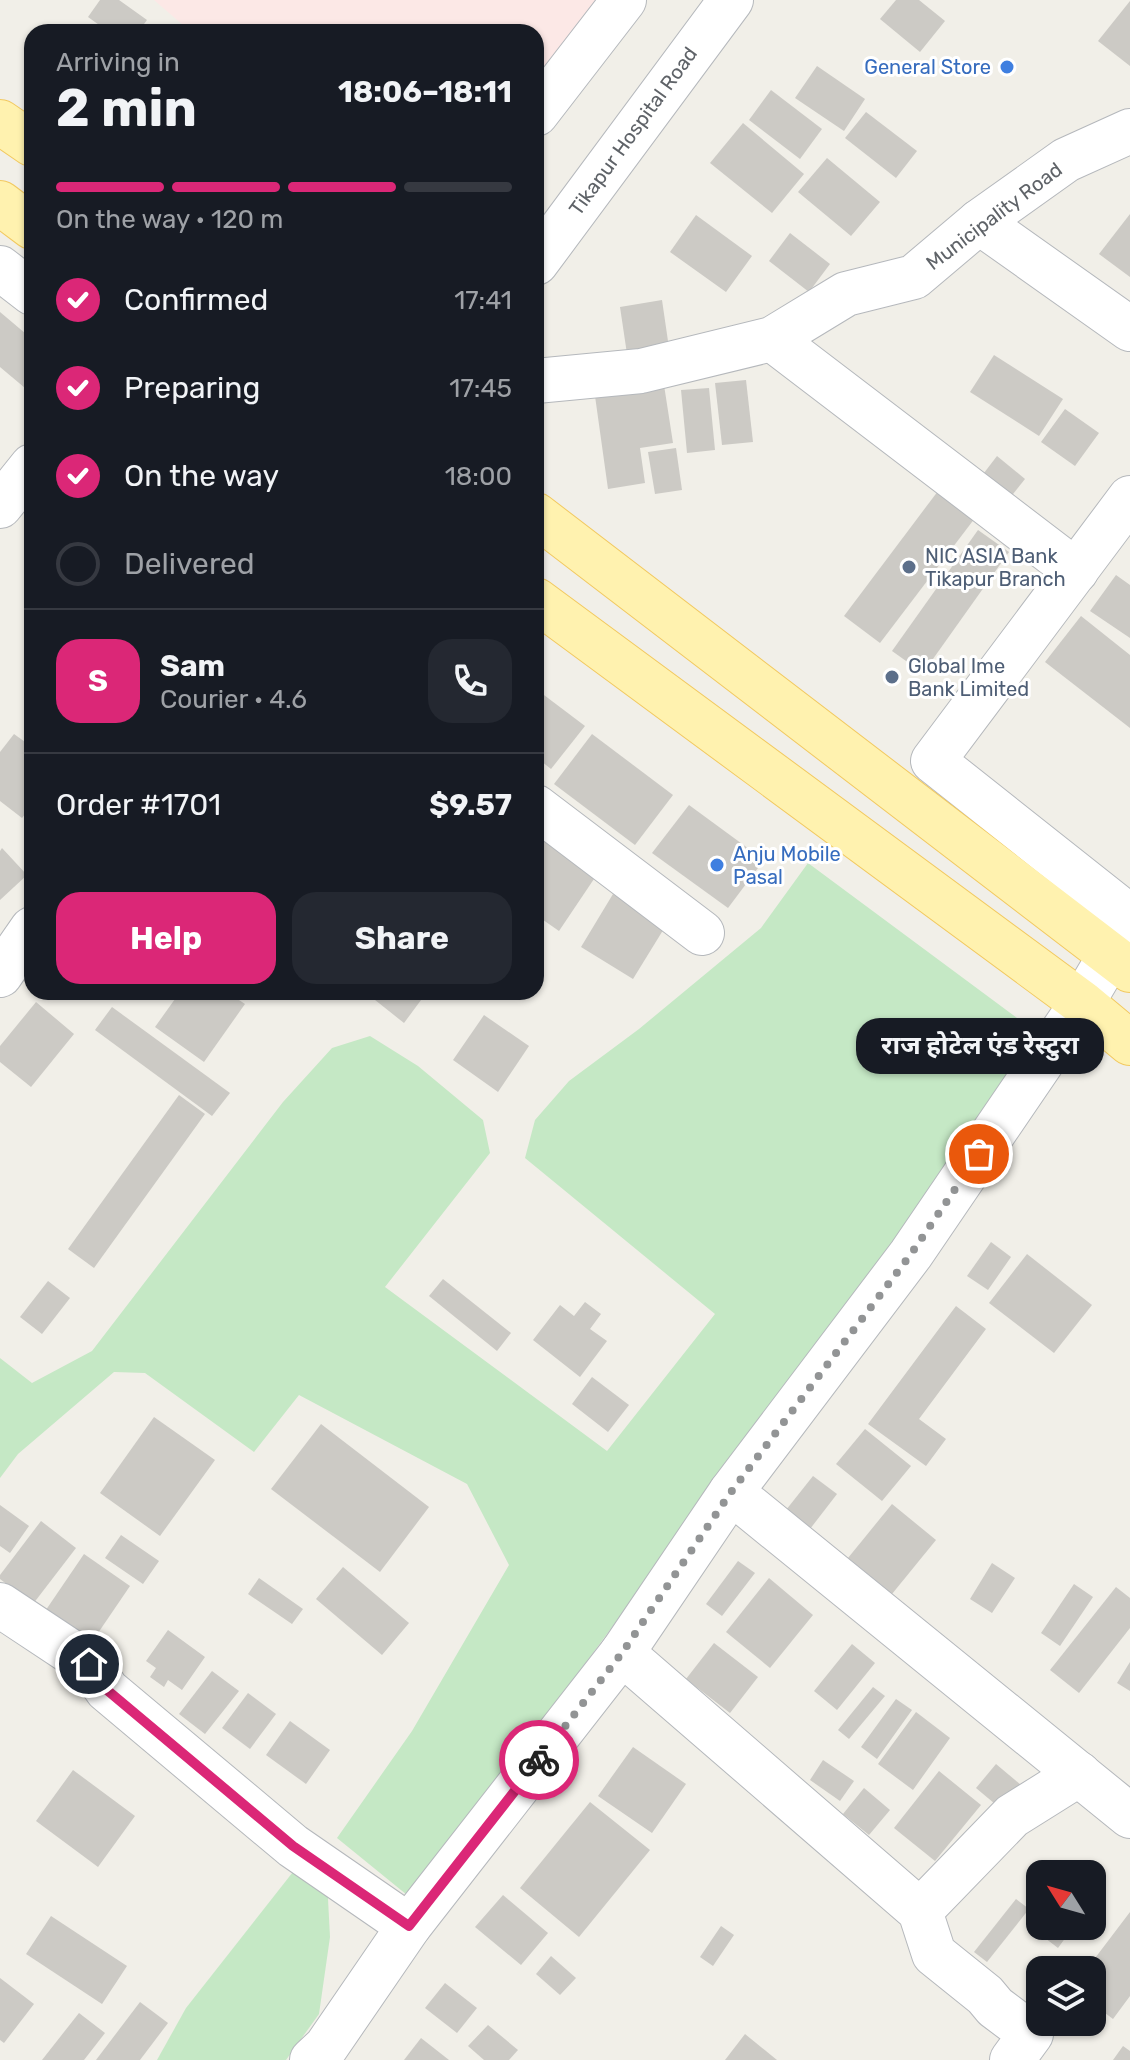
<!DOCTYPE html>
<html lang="en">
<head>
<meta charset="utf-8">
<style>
	:root { --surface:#171b24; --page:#242831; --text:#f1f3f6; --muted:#9ea1a6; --line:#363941; --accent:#db2777 }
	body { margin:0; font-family:Rubik,"Noto Sans Devanagari",sans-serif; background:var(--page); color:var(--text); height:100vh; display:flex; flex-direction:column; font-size:30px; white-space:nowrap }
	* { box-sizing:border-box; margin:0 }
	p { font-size:26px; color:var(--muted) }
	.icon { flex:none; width:44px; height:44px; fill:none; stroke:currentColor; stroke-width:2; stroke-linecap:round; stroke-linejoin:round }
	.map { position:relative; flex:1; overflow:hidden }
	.panel { position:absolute; left:24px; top:24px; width:520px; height:976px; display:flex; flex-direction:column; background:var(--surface); border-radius:24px; box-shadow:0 2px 6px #0004 }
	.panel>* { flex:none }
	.needle { width:52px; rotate:307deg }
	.controls { position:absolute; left:1026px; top:1860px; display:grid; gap:16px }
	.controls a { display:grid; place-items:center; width:80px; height:80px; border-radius:16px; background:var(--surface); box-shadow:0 2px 6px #0004; font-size:40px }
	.pin { position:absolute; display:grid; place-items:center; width:68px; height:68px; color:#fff; margin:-34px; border:4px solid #fff; border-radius:50%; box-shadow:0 2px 8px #0007 }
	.courier { position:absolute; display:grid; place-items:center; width:80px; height:80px; margin:-40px; border:6px solid #db2777; border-radius:50%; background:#fff; color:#222; box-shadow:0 2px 10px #0007 }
	.bubble { position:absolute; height:56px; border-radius:24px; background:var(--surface); box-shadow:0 2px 6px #0004; font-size:26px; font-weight:700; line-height:56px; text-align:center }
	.summary em { font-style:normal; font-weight:700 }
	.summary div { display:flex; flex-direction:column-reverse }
	.summary { display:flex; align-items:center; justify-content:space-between; height:136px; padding:0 32px }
	h1 { font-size:52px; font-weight:700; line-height:60px }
	.bar { display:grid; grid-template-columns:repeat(4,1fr); gap:12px 8px; align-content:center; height:96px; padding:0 32px }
	.bar i { height:10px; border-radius:6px; background:var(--line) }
	.bar .current { background:var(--accent) }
	.bar p { grid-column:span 4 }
	.line { display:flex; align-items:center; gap:20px; padding:0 32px; border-top:2px solid var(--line) }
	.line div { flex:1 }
	.round { display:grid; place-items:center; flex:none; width:84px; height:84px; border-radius:24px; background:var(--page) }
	ol { padding:0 32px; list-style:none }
	li { display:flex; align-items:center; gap:24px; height:88px }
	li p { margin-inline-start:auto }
	li .icon { padding:8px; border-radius:50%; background:var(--accent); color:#fff; stroke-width:4 }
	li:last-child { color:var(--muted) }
	li i { width:44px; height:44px; border:4px solid var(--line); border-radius:50% }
	.primary-button { display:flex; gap:16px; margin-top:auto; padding:16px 32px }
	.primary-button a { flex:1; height:92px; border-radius:24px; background:var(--accent); color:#fff; font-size:32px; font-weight:700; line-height:92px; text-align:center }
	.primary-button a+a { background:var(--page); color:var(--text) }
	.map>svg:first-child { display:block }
</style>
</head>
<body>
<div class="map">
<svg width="1130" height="2060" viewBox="0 0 1130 2060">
	<rect width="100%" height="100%" fill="#f1efe8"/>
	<polygon fill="#fce8e6" points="154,0 610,0 536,100 536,32 191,32"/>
	<g fill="#c5e8c5">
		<polygon points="808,863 1040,1035 818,1347 412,1899 337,1838 412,1731 509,1565 467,1484 299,1395 254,1452 145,1373 114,1372 18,1454 0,1478 0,1358 32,1383 92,1351 283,1102 332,1048 370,1036 418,1066 483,1120 490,1153 385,1287 607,1451 715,1314 525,1158 535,1120 569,1081 639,1029 761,928"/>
		<polygon points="300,1863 327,1880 330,1937 319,2014 286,2060 157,2060 186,2008"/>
	</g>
	<g fill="#cccac5">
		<polygon points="100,0 119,0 147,20 138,32 109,32 88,17"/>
		<polygon points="896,0 919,0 945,21 920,52 880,19"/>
		<polygon points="1130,1 1130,66 1098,41"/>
		<polygon points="817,66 865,99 844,131 795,98"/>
		<polygon points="771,90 822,129 800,159 749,120"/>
		<polygon points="866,112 917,151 896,178 845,138"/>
		<polygon points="743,123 804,174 772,213 710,163"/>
		<polygon points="827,158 880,202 851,236 798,192"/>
		<polygon points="1130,214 1130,277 1099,254"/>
		<polygon points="696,215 752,256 726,292 670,252"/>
		<polygon points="790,233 830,264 809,292 769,261"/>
		<polygon points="662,300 669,348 627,354 620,307"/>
		<polygon points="0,312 32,339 32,380 25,388 0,367"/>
		<polygon points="994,355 1063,399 1039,436 970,392"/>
		<polygon points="746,380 753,442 722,445 715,383"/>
		<polygon points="664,385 673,443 640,448 645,483 608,489 595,396"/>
		<polygon points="709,388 715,450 687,453 681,390"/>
		<polygon points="1065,409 1099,433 1075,466 1041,442"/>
		<polygon points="676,448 682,490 655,494 648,452"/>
		<polygon points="997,456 1025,479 1002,508 974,486"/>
		<polygon points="938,491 975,518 880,643 844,616"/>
		<polygon points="978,530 1009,552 923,673 892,651"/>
		<polygon points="1116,575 1130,585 1130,638 1090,611"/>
		<polygon points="1081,616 1130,655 1130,728 1045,662"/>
		<polygon points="536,689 585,726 551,769 536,757"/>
		<polygon points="14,734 32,747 32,805 22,818 0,801 0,752"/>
		<polygon points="592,734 673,795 635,845 554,784"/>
		<polygon points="689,805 764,860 728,908 652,853"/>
		<polygon points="541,835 598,873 559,931 536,915 536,843"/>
		<polygon points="2,848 27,875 0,900 0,851"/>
		<polygon points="613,894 665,927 633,979 581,947"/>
		<polygon points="180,992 227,992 245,1004 204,1062 155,1027"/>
		<polygon points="365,992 419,992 424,996 404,1023"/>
		<polygon points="36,1002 74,1034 31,1087 0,1062 0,1046"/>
		<polygon points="112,1007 230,1093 212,1116 95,1030"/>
		<polygon points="484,1015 529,1046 498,1092 453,1060"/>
		<polygon points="179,1095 205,1114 94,1268 68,1249"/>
		<polygon points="991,1242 1011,1257 988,1290 967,1276"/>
		<polygon points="1027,1254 1092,1305 1054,1353 989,1303"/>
		<polygon points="443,1279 511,1333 497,1351 429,1296"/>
		<polygon points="48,1281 70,1298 42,1334 20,1317"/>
		<polygon points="585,1302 601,1314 590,1329 607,1341 580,1377 533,1340 560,1305 574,1316"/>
		<polygon points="956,1306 986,1329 919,1419 946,1439 926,1466 868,1424"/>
		<polygon points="592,1377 629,1405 608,1432 572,1404"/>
		<polygon points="154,1417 215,1460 160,1536 100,1493"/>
		<polygon points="321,1424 429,1507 380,1572 271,1489"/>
		<polygon points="865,1429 911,1466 882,1501 836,1464"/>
		<polygon points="813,1476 837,1494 810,1529 786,1510"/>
		<polygon points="892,1504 936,1540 892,1594 848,1558"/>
		<polygon points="0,1505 29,1526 10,1553 0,1546"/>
		<polygon points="41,1521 76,1548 33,1604 0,1579 0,1575"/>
		<polygon points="121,1535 159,1561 143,1584 105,1558"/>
		<polygon points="84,1554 130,1586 81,1658 35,1626"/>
		<polygon points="738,1561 755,1573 722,1616 706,1604"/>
		<polygon points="992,1563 1015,1578 992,1613 970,1599"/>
		<polygon points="343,1567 409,1623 382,1655 316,1599"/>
		<polygon points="259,1578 303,1609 292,1624 248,1594"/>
		<polygon points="769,1578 813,1615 770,1668 726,1632"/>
		<polygon points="1074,1584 1093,1597 1060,1646 1041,1633"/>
		<polygon points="1116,1587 1130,1598 1130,1628 1079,1693 1050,1670"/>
		<polygon points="168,1630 205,1657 182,1690 168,1680 164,1687 150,1677 156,1668 146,1661"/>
		<polygon points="714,1643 758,1677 730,1713 686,1679"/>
		<polygon points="852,1644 875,1663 837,1710 814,1691"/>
		<polygon points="1130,1662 1130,1691 1117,1683"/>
		<polygon points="212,1671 239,1691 205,1734 179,1714"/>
		<polygon points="873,1687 885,1696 849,1739 838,1730"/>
		<polygon points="248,1693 276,1714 250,1749 222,1728"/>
		<polygon points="896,1699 912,1710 877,1759 861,1747"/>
		<polygon points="916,1712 950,1738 913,1790 878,1764"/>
		<polygon points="290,1721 330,1750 306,1784 266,1755"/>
		<polygon points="633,1747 686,1784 652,1833 598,1796"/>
		<polygon points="823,1760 854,1781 840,1801 810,1780"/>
		<polygon points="996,1764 1021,1785 1001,1809 976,1788"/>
		<polygon points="73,1770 135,1816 98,1867 36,1821"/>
		<polygon points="939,1771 981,1805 935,1861 894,1828"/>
		<polygon points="864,1788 890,1810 869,1835 843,1814"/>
		<polygon points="590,1802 650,1850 579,1937 520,1888"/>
		<polygon points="503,1895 548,1933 521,1965 475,1927"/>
		<polygon points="1016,1899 1029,1909 987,1962 974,1952"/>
		<polygon points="1130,1912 1130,1996 1113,2019 1092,2003 1092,1970 1086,1970"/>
		<polygon points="51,1916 127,1966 102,2004 26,1954"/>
		<polygon points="1040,1917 1040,1926 1074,1926 1058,1948 1032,1928"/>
		<polygon points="721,1926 734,1935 713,1966 700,1957"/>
		<polygon points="551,1956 576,1978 560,1995 536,1974"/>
		<polygon points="0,1978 34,2004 4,2043 0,2040"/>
		<polygon points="445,1983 477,2008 457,2033 425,2008"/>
		<polygon points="140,2002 168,2023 140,2060 96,2060"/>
		<polygon points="79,2013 105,2033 84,2060 42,2060"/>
		<polygon points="488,2025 518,2050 509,2060 484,2060 468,2046"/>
		<polygon points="745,2034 777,2060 725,2060"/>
		<polygon points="421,2038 449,2060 404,2060"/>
		<polygon points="1123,2046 1130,2051 1130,2060 1113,2060"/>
	</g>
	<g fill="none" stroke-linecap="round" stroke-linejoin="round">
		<defs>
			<g id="minor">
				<polyline points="536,114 624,0"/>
				<polyline points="979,222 1130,329"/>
				<polyline points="536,263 731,0"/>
				<polyline points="0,268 32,293"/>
				<polyline points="772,339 1076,571"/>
				<polyline points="536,381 641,371 772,339 846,294 914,277 979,222 1066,160 1130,131"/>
				<polyline points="1130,498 933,761 1130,917"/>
				<polyline points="0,506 32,466"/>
				<polyline points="536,807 702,933"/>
				<polyline points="0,975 32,929"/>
				<polyline points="731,1492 1130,1816"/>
				<polyline points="0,1605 89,1664 107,1690 293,1846 409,1926"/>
				<polyline points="622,1653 920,1911 934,1954 985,1995 995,2007 1031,2034 1012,2060"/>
				<polyline points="920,1911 1012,1816 1079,1774"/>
				<polyline points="312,2060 326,2047 409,1926 622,1653 731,1492 911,1254 1082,1003 1130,922"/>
			</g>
			<g id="major">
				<polyline points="0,122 32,144"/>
				<polyline points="0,203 32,227"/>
				<polyline points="536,515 1130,970"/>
				<polyline points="536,600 1082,1003 1130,1043"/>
			</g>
		</defs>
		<use href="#minor" stroke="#b5b8bc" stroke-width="46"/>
		<use href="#major" stroke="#f2c960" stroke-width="46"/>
		<use href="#minor" stroke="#fff" stroke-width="44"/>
		<use href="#major" stroke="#fff2af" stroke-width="44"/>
	</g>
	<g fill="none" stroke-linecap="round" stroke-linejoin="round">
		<polyline stroke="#929495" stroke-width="8" stroke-dasharray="0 14.4" points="539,1760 622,1653 731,1492 911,1254 979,1154"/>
		<polyline stroke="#db2777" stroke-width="10" points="89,1664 107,1690 293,1846 409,1926 539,1760"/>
	</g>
	<g fill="#3f7fe0" stroke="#fff" stroke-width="3">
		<circle cx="1007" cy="67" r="8"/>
		<circle cx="717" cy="865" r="8"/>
	</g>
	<g fill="#5c6f8a" stroke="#fff" stroke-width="3">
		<circle cx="909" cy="567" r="8"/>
		<circle cx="892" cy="677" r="8"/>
	</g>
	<g text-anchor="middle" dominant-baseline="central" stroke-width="6" stroke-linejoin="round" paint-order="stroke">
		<g font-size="20" fill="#366cbe" stroke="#fff" text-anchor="end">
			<text x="991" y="67">General Store</text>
			<text x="733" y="854" text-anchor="start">Anju Mobile<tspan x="733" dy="23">Pasal</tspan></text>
		</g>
		<g font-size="20" fill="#5f6368" stroke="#fff">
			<text transform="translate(633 131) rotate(-54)">Tikapur Hospital Road</text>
			<text transform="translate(994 216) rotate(-37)">Municipality Road</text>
		</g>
		<g font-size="20" fill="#4e5e75" stroke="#fff" text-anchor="start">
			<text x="925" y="556">NIC ASIA Bank<tspan x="925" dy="23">Tikapur Branch</tspan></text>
			<text x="908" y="666">Global Ime<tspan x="908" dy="23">Bank Limited</tspan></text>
		</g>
	</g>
</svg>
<div class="controls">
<a><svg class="needle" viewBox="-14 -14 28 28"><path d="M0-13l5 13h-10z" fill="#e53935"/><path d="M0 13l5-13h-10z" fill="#9ea1a6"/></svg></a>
<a><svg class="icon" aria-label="layers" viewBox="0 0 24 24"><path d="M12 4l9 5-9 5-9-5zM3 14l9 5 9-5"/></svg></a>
</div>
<div class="pin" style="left:979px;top:1154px;background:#ea580c"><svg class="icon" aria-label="bag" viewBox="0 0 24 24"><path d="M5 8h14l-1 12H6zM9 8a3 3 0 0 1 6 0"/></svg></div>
<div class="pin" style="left:89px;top:1664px;background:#1f2937"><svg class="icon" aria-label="home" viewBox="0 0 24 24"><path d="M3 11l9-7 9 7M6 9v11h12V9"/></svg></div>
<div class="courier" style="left:539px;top:1760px"><svg class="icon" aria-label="bike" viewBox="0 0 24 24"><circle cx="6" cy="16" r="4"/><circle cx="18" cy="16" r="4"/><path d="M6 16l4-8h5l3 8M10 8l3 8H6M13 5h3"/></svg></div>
<div class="bubble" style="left:856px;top:1018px;width:248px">राज होटेल एंड रेस्टुरा</div>
<section class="panel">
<div class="summary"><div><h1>2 min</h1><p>Arriving in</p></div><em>18:06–18:11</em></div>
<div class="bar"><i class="current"></i><i class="current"></i><i class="current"></i><i></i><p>On the way · 120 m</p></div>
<ol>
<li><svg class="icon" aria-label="check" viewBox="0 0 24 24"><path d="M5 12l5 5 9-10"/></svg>Confirmed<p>17:41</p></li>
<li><svg class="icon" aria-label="check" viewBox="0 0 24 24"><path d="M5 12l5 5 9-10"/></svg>Preparing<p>17:45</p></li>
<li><svg class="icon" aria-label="check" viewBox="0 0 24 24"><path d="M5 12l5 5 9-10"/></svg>On the way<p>18:00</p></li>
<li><i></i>Delivered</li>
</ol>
<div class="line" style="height:144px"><b class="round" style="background:var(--accent);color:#fff">S</b><div><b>Sam</b><p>Courier · 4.6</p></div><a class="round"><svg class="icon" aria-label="phone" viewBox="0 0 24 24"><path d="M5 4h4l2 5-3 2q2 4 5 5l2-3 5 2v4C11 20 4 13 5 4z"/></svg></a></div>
<div class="line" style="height:104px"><div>Order #1701</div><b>$9.57</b></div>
<div class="primary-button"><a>Help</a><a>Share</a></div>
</section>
</div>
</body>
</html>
